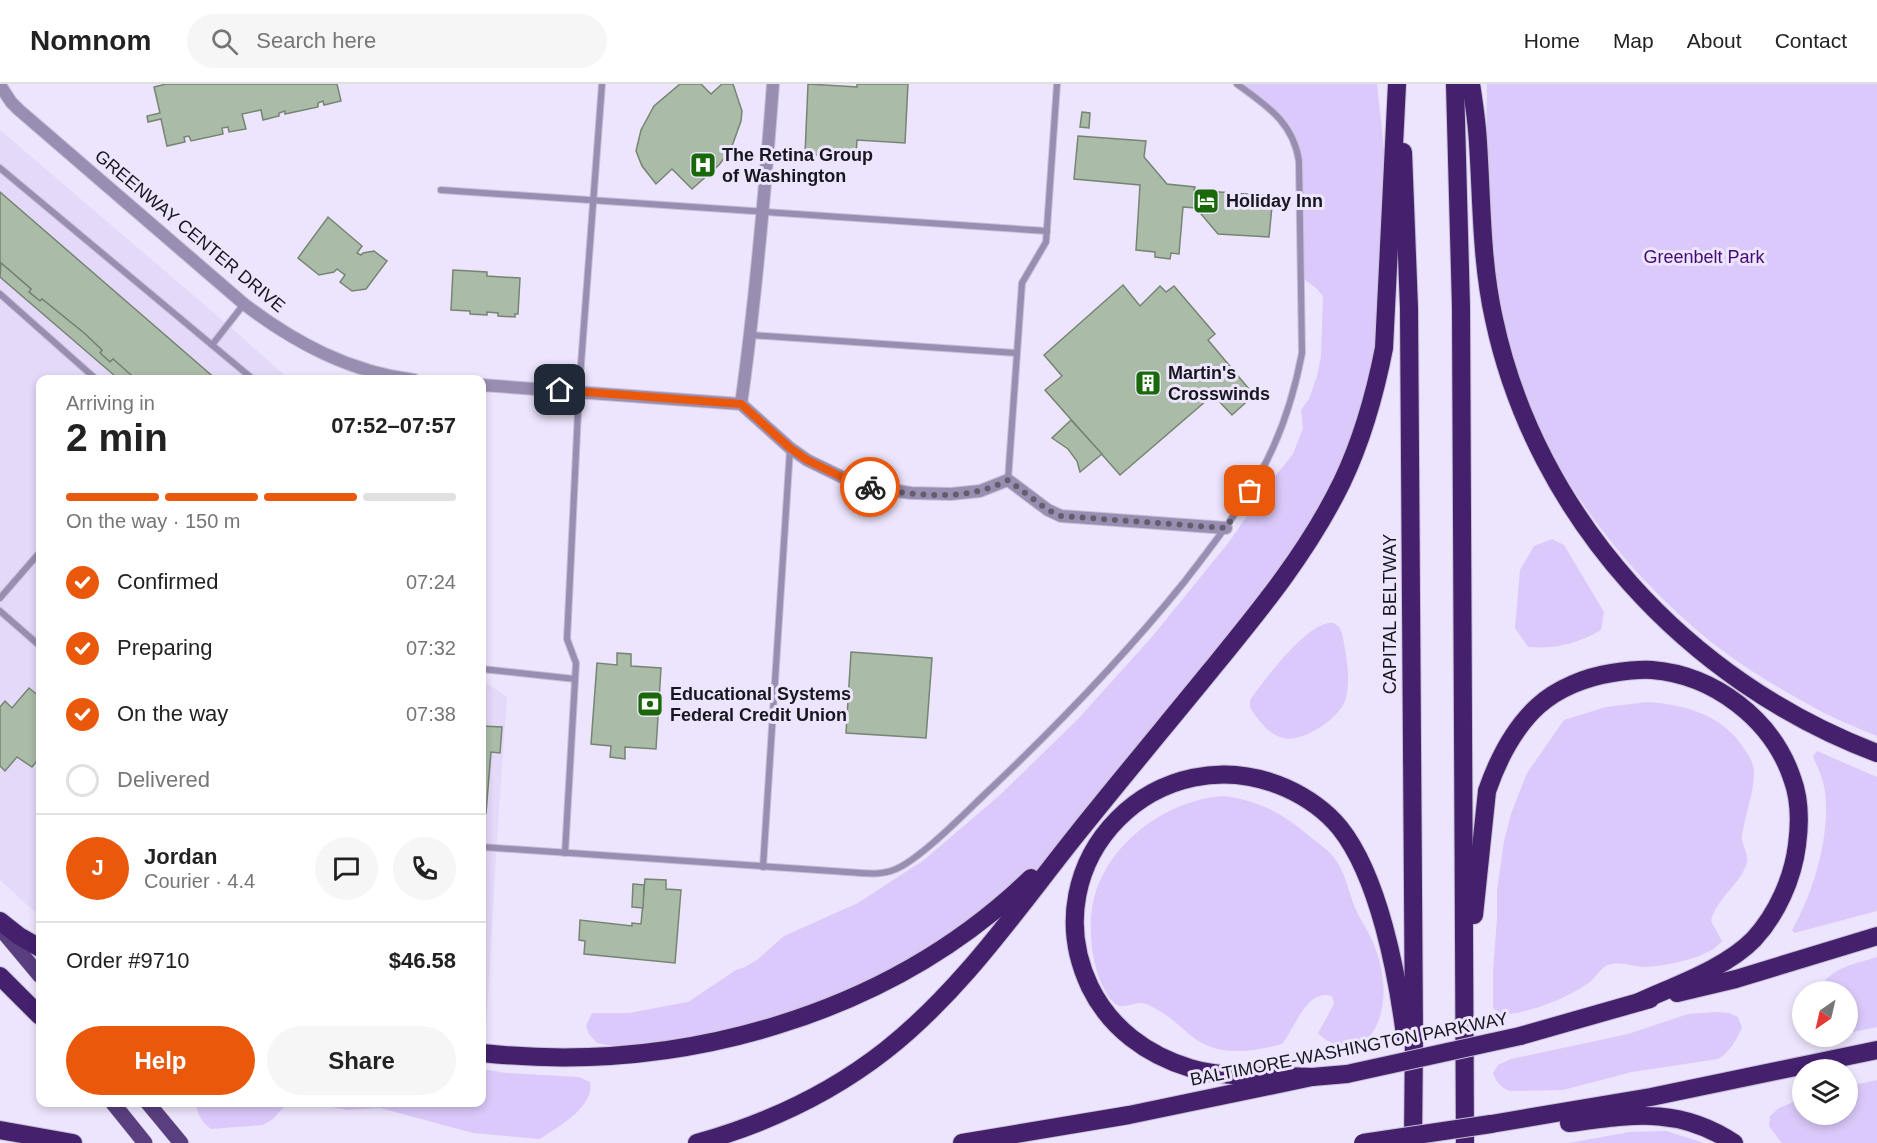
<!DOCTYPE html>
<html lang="en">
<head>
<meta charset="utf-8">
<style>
	:root { --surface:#fff; --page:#f6f6f6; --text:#222; --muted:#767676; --line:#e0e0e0; --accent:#ea580c }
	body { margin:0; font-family:Helvetica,sans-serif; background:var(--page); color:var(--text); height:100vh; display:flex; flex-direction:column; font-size:22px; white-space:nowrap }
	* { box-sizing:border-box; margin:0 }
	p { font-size:20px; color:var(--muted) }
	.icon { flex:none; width:33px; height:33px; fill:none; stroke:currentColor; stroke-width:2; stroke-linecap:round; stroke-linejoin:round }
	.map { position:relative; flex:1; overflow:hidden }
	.drawer { position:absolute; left:36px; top:291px; width:450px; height:732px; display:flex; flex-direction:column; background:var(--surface); border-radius:12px; box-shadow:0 3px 9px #0003 }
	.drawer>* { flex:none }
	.needle { width:39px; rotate:214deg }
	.fabs { position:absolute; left:1792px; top:897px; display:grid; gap:12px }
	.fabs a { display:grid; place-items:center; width:66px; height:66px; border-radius:50%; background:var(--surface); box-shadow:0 3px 9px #0003; font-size:30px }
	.pin { position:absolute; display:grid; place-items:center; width:51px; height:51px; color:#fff; margin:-26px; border-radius:12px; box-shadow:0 3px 9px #0006 }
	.courier { position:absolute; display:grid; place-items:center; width:60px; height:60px; margin:-30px; border:4px solid #ea580c; border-radius:50%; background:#fff; color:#222; box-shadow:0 2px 8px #0007 }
	.summary em { font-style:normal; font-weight:600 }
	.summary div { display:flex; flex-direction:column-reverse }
	.summary { display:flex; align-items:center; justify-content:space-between; height:102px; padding:0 30px }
	h1 { font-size:39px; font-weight:600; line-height:45px }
	.bar { display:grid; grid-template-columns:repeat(4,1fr); gap:9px 6px; align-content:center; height:72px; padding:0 30px }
	.bar i { height:8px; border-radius:4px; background:var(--line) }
	.bar .on { background:var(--accent) }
	.bar p { grid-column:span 4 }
	.line { display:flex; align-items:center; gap:15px; padding:0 30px; border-top:2px solid var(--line) }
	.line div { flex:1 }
	.round { display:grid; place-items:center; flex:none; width:63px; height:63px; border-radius:32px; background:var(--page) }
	ol { padding:0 30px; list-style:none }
	li { display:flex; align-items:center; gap:18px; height:66px }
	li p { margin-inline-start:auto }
	li .icon { padding:6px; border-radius:50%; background:var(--accent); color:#fff; stroke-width:4 }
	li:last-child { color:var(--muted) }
	li i { width:33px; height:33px; border:3px solid var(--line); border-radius:50% }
	.primary-button { display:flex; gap:12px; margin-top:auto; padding:12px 30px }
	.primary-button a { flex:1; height:69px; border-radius:36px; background:var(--accent); color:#fff; font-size:24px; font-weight:600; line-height:69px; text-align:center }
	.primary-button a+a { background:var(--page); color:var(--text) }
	header { display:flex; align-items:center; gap:36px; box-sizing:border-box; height:84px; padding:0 30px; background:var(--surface); border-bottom:2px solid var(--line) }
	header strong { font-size:28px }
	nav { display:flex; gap:33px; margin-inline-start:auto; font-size:21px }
	.search { width:420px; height:54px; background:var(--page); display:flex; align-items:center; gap:15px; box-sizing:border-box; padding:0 21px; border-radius:33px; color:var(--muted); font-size:22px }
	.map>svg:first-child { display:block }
</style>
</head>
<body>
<header>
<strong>Nomnom</strong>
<div class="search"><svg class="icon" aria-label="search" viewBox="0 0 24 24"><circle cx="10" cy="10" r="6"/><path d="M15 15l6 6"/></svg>Search here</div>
<nav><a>Home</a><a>Map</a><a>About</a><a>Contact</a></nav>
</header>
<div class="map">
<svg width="1877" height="1059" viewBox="0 0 1877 1059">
	<rect width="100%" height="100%" fill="#ede5fd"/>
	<g fill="#e4d9f8">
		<polygon points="0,46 228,241 289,295 40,296 40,833 0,796"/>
		<polygon points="482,596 507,613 498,739 486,946 482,945"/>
	</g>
	<g fill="#dac9fa">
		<polygon points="1237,0 1377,0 1390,120 1384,263 1324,432 1076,751 1004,820 840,918 648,969 597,959 589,950 586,942 592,929 629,929 688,918 736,886 745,883 757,876 784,852 858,819 924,776 1000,711 1078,635 1151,554 1229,458 1268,401 1293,370 1303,344 1301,326 1309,315 1317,292 1321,272 1323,212 1317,205 1300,192 1299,77 1284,39"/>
		<path d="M1487,0H1877V652C1856,643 1834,635 1815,624C1780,605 1743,583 1711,558C1621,485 1544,384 1511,271C1486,184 1485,90 1487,0Z"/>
		<path d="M1552,455L1564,461L1604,528L1601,546C1577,560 1555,565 1528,563L1515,544L1520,486L1534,462Z"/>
		<path d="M1328,539H1334L1339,543L1342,549C1346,571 1351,591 1346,614C1342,633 1303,659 1284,654C1268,651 1259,636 1250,624V616C1266,594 1302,545 1328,539Z"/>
		<path d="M1647,618C1684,620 1722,631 1743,663C1748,671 1754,678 1754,688C1754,709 1745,731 1742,752C1741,760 1749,770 1747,778C1742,799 1717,813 1711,837L1722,857C1710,874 1665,882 1645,883C1634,883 1623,878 1612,880C1602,881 1598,891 1591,897C1571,913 1526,931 1501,930L1493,924V889L1497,834V807L1504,757L1511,730L1527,689L1564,636L1606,623Z"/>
		<path d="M1817,667L1877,693V827L1794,849L1792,846C1814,810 1834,740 1823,698C1821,689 1816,681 1813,672Z"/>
		<path d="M1223,712C1260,717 1280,728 1308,751C1315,757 1323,762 1329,768C1346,785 1347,805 1356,826C1361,837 1368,847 1373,858C1387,893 1391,936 1360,963C1345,963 1328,961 1318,949L1334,920L1332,912C1306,904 1295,945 1282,960C1257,967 1226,972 1202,959C1189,952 1178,939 1166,931C1159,927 1150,920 1142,919C1131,918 1121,928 1112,917C1098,900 1092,874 1091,853C1091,844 1090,834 1092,826C1100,764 1164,716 1223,712Z"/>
		<path d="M1877,873V943L1848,949V908L1817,907C1833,882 1850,882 1877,873Z"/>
		<path d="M1715,928L1729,929L1738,933L1742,944C1736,956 1730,968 1718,975L1632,988L1563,1006L1510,1007C1501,1004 1496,998 1493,989L1498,981L1511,975L1628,950L1688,930Z"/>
		<path d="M482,985L506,989L579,993L590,998C595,1023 558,1043 540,1055L473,1049L380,1024L348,1026L307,1019L482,1018Z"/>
		<polygon points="1877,996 1877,1059 1782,1059 1769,1042 1770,1032 1779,1024 1803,1014 1803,1030 1848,1030 1848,1002"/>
		<path d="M195,1019V1018L288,1019L273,1035L263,1041L211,1045C201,1039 198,1029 195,1019Z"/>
		<polygon points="1666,1047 1704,1059 1569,1059 1630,1048"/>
	</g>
	<g fill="#aabba8" stroke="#768573" stroke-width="1.5">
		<polygon points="166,0 337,0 341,17 324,21 323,17 318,19 318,23 285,30 285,27 279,29 279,32 263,36 261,26 242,30 246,45 229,48 228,43 222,44 223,50 191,57 189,52 184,53 185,58 167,62 161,35 148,38 147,32 160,29 154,3"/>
		<polygon points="680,0 701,0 711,10 722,0 733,0 742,27 741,37 731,65 719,81 692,105 672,85 656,100 642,82 636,67 641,46 654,22"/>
		<polygon points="808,0 857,3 857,0 908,0 905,59 857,56 856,73 805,70"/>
		<polygon points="1082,28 1090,29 1089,44 1080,43"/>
		<polygon points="1078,52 1146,57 1144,73 1167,100 1195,103 1194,106 1273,112 1269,153 1218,150 1196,124 1183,123 1179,170 1171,169 1170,175 1155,173 1155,168 1136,166 1140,101 1074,95"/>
		<polygon points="0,108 217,296 127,296 131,291 113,275 110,278 100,269 102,266 84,249 42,215 40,217 29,208 31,205 1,179 0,181"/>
		<polygon points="328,133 362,162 357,169 361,171 363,169 374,167 387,177 366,205 352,207 340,198 345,191 337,185 334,188 319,191 298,174"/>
		<polygon points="1,179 31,205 29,208 40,217 42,215 84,249 102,266 100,269 110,278 113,275 131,291 127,296 112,296 115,292 0,193"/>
		<polygon points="453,186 487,188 487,192 520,194 518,230 515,230 515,233 498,232 498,229 487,228 487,231 470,230 470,227 451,226"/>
		<polygon points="1123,201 1140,222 1160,202 1166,208 1174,202 1215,250 1208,256 1254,311 1232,331 1213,311 1120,391 1045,306 1062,292 1044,271"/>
		<polygon points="1071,336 1102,370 1080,388 1077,377 1068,365 1052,354"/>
		<polygon points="851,568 932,574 926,654 846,649"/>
		<polygon points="617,569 631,570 631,582 661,584 656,665 625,663 625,675 610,673 611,662 591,660 597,579 617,581"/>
		<polygon points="29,604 40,613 40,673 32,683 17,673 5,687 0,682 0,623 5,617 12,624"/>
		<polygon points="482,642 502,643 500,669 491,668 486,729 482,729"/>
		<polygon points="645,795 666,796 666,805 681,806 675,879 584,870 585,857 579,856 580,836 632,842 632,839 641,840"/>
		<polygon points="633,800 644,801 643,824 632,823"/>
	</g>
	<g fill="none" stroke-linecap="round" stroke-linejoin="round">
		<defs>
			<g id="service">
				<polyline points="0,84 254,296"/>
				<polyline points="441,106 1047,147"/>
				<polyline points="0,210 97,296"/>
				<polyline points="751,251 1016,269"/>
				<polyline points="212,261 244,220"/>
				<polyline points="1008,396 1022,199 1046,158 1057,0"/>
				<polyline points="0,514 40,468"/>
				<polyline points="0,527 40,562"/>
				<polyline points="482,585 575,595"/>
				<path d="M482,763L847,788C863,789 881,792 896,785C921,774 962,732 983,712C1055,644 1123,574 1185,497C1211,463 1237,430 1258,393C1280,355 1294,311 1302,269L1299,77C1293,38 1267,22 1237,0"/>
				<polyline points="565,769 576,579 567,555 570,494 579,307 602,0"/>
				<polyline points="763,783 790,365"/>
			</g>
			<g id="minor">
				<path d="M0,1L11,18L19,26L244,220C295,259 350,288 414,296"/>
				<polyline points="482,301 741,320 790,364 807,376 844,394 871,403 911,409 951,410 980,407 1008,396 1048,426 1061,432 1226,444"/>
				<path d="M741,320C756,214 765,107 773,0"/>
			</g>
			<g id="primary">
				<polyline points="0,844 40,892"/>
				<polyline points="112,1018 145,1059"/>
				<polyline points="147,1018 181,1059"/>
			</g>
			<g id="motorway">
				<polyline points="1455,0 1461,223 1465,1059"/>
				<path d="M1471,0C1474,19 1477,39 1478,59C1482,118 1481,177 1494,235C1536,433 1688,598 1877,669"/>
				<polyline points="1403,68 1409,224 1414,952 1413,1059"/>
				<path d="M1474,831L1487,707C1498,675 1513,645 1538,622C1558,604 1586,593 1612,589C1625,587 1639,585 1652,586C1714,591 1772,635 1792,694C1800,715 1800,739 1797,761C1793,794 1777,830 1754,855C1726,884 1676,901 1639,918"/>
				<polyline points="0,837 19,852 40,864"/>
				<polyline points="0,892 40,932"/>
				<polyline points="1677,909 1736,895 1877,852"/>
				<polyline points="1520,952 1650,915"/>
				<path d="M482,969C678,990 887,933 1031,794"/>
				<path d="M1312,993C1274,991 1226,995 1190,984C1147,971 1110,944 1090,903C1030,777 1158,648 1286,704C1306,713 1326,727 1340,744C1379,793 1397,890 1405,951"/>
				<path d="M1569,1039C1632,1031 1678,1022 1734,1059"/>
				<polyline points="1491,1040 1651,1013 1877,966"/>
				<polyline points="0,1046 73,1059"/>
				<path d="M697,1059C765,1040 830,1010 886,966C962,906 1017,825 1077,750C1121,695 1167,640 1211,586C1260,526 1308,468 1342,398C1362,356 1375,310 1384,264L1397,0"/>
				<polyline points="962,1059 1129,1031 1312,993 1347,990"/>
			</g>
		</defs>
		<use href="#service" stroke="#c7c0d5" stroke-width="8"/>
		<use href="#minor" stroke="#c7c0d5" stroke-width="14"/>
		<use href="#primary" stroke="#c7c0d5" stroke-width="16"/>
		<use href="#motorway" stroke="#c7c0d5" stroke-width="20"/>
		<use href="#service" stroke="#9a8db2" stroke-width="6"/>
		<use href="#minor" stroke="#9a8db2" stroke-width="12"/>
		<use href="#primary" stroke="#5a3f80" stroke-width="15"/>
		<use href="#motorway" stroke="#44206d" stroke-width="18"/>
		<defs>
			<g id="motorway-bridge">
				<polyline points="1347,990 1520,952"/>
				<polyline points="1363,1059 1491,1040"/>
			</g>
		</defs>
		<use href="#motorway-bridge" stroke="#c7c0d5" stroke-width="20" stroke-linecap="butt"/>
		<use href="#motorway-bridge" stroke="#44206d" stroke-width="18"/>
	</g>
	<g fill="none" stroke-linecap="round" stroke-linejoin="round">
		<path stroke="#635e6c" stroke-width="6" stroke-dasharray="0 10.8" d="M870,403C915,412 966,418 1008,396L1048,426L1061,432L1226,444L1250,407"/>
		<polyline stroke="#ea580c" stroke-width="8" points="560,306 741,320 790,364 807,376 844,394 870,403"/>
	</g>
	<defs>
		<symbol id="hospital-square" viewBox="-11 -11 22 22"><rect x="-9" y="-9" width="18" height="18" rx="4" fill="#19690a" stroke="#ede5fd"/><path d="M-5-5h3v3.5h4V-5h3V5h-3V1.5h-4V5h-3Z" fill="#fff"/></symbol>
		<symbol id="hotel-square" viewBox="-11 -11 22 22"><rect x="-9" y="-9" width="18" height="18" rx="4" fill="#19690a" stroke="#ede5fd"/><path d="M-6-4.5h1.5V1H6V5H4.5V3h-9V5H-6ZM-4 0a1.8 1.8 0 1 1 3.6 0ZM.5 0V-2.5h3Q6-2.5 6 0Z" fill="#fff"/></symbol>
		<symbol id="building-square" viewBox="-11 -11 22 22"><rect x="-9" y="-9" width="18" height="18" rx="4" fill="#19690a" stroke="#ede5fd"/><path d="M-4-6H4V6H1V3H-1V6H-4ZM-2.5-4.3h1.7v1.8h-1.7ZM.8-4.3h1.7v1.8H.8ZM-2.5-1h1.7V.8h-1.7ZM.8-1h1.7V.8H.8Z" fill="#fff"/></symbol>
		<symbol id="bank-square" viewBox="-11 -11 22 22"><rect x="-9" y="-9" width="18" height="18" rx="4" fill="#19690a" stroke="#ede5fd"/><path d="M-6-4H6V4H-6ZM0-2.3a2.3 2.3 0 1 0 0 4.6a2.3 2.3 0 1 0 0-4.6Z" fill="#fff"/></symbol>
	</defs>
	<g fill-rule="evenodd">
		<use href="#hospital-square" x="688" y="66" width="30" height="30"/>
		<use href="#hotel-square" x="1191" y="102" width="30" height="30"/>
		<use href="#building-square" x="1133" y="284" width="30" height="30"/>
		<use href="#bank-square" x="635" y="605" width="30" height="30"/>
	</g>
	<g text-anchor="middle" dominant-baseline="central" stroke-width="6" stroke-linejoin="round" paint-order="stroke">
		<g font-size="18" font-weight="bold" fill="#18161e" stroke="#ede5fd" text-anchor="start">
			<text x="722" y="71">The Retina Group<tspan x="722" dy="21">of Washington</tspan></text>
			<text x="1226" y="117">Holiday Inn</text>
			<text x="1168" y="289">Martin's<tspan x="1168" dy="21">Crosswinds</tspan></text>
			<text x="670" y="610">Educational Systems<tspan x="670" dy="21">Federal Credit Union</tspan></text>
		</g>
		<g font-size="18" fill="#18161e" stroke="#ede5fd">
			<text transform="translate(190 147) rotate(40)">GREENWAY CENTER DRIVE</text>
			<text transform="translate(1390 530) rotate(-90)">CAPITAL BELTWAY</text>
			<text transform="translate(1349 965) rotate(-11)">BALTIMORE-WASHINGTON PARKWAY</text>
		</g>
		<g font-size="18" fill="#430b73" stroke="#ede5fd">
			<text x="1704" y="173">Greenbelt Park</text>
		</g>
	</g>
</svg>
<div class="fabs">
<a><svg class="needle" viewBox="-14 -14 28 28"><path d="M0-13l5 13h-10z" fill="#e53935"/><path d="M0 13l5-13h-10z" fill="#767676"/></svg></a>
<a><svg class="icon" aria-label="layers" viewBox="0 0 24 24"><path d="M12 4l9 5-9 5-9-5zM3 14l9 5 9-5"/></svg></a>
</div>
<div class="pin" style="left:1250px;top:407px;background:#ea580c"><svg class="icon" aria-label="bag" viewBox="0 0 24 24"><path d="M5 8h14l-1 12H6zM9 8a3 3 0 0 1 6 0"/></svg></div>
<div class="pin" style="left:560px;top:306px;background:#1f2937"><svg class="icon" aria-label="home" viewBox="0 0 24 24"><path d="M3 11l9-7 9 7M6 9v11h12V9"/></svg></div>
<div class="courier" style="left:870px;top:403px"><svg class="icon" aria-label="bike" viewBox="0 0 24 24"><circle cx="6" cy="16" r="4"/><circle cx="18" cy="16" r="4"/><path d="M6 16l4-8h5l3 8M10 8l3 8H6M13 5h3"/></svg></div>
<section class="drawer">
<div class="summary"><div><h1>2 min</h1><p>Arriving in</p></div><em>07:52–07:57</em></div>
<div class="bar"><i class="on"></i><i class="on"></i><i class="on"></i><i></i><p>On the way · 150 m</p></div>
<ol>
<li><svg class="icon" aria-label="check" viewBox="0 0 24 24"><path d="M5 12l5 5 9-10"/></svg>Confirmed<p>07:24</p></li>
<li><svg class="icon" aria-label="check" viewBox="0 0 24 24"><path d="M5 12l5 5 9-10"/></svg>Preparing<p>07:32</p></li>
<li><svg class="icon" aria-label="check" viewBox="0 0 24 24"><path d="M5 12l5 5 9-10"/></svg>On the way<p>07:38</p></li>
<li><i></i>Delivered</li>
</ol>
<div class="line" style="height:108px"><b class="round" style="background:var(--accent);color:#fff">J</b><div><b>Jordan</b><p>Courier · 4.4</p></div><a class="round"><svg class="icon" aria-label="chat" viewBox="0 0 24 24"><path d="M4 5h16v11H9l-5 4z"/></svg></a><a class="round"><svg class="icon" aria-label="phone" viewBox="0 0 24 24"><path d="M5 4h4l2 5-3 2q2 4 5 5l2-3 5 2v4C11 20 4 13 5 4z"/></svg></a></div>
<div class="line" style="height:78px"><div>Order #9710</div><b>$46.58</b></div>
<div class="primary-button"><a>Help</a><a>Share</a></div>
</section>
</div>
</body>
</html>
